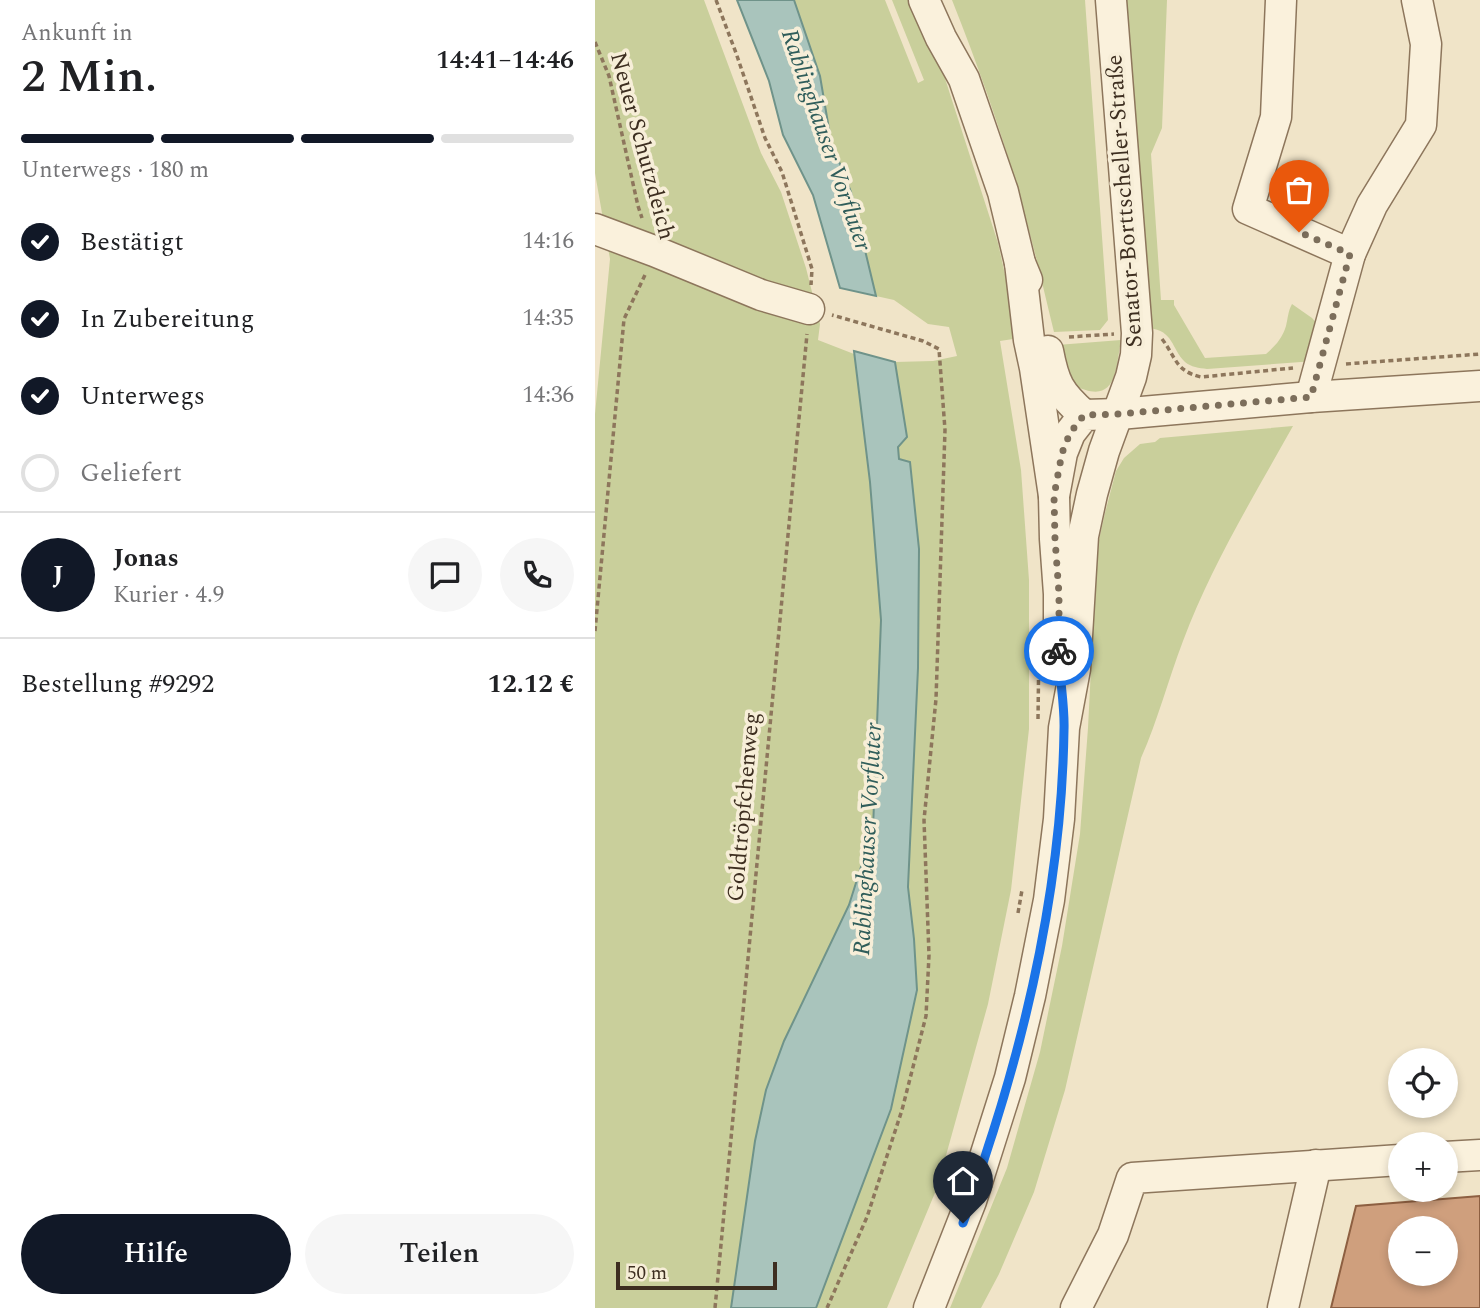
<!DOCTYPE html>
<html lang="de">
<head>
<meta charset="utf-8">
<style>
	:root { --surface:#fff; --page:#f6f6f6; --text:#202124; --muted:#757577; --line:#e0e0e0; --accent:#111827 }
	body { margin:0; font-family:Spectral,serif; background:var(--page); color:var(--text); height:100vh; display:flex; flex-direction:column; font-size:26px; white-space:nowrap }
	* { box-sizing:border-box; margin:0 }
	p { font-size:23px; color:var(--muted) }
	.icon { flex:none; width:38px; height:38px; fill:none; stroke:currentColor; stroke-width:2; stroke-linecap:round; stroke-linejoin:round }
	.map { position:relative; flex:1; overflow:hidden }
	.side { display:flex; flex-direction:column; background:var(--surface); width:595px }
	.side>* { flex:none }
	.tools { position:absolute; left:793px; top:1048px; display:grid; gap:14px }
	.tools a { display:grid; place-items:center; width:70px; height:70px; border-radius:50%; background:var(--surface); box-shadow:0 4px 10px #0003; font-size:35px }
	.scale { position:absolute; left:21px; bottom:18px; width:161px; box-sizing:border-box; padding-left:7px; border:4px solid #3d2e20; border-top:0; font-size:19px; line-height:24px; white-space:nowrap; color:#3d2e20; -webkit-text-stroke:5px #f7eed8; paint-order:stroke }
	.pin { position:absolute; display:grid; place-items:center; width:60px; height:60px; color:#fff; margin:-72px -30px; border-radius:50% 50% 50% 0; rotate:-45deg; box-shadow:0 0 7px #0007 }
	.pin .icon { rotate:45deg }
	.courier { position:absolute; display:grid; place-items:center; width:70px; height:70px; margin:-35px; border:5px solid #1a73e8; border-radius:50%; background:#fff; color:#222; box-shadow:0 2px 9px #0007 }
	.overview em { font-style:normal; font-weight:600 }
	.overview div { display:flex; flex-direction:column-reverse }
	.overview { display:flex; align-items:center; justify-content:space-between; height:119px; padding:0 21px }
	h1 { font-size:46px; font-weight:600; line-height:52px }
	.bar { display:grid; grid-template-columns:repeat(4,1fr); gap:10px 7px; align-content:center; height:84px; padding:0 21px }
	.bar i { height:9px; border-radius:5px; background:var(--line) }
	.bar .current { background:var(--accent) }
	.bar p { grid-column:span 4 }
	.line { display:flex; align-items:center; gap:18px; padding:0 21px; border-top:2px solid var(--line) }
	.line div { flex:1 }
	.round { display:grid; place-items:center; flex:none; width:74px; height:74px; border-radius:37px; background:var(--page) }
	ol { padding:0 21px; list-style:none }
	li { display:flex; align-items:center; gap:21px; height:77px }
	li p { margin-inline-start:auto }
	li .icon { padding:7px; border-radius:50%; background:var(--accent); color:#fff; stroke-width:4 }
	li:last-child { color:var(--muted) }
	li i { width:38px; height:38px; border:4px solid var(--line); border-radius:50% }
	.cta { display:flex; gap:14px; margin-top:auto; padding:14px 21px }
	.cta a { flex:1; height:80px; border-radius:42px; background:var(--accent); color:#fff; font-size:28px; font-weight:600; line-height:80px; text-align:center }
	.cta a+a { background:var(--page); color:var(--text) }
	main { display:flex; flex:1; min-height:0 }
	.map>svg:first-child { display:block }
</style>
</head>
<body>
<main>
<section class="side">
<div class="overview"><div><h1>2 Min.</h1><p>Ankunft in</p></div><em>14:41–14:46</em></div>
<div class="bar"><i class="current"></i><i class="current"></i><i class="current"></i><i></i><p>Unterwegs · 180 m</p></div>
<ol>
<li><svg class="icon" aria-label="check" viewBox="0 0 24 24"><path d="M5 12l5 5 9-10"/></svg>Bestätigt<p>14:16</p></li>
<li><svg class="icon" aria-label="check" viewBox="0 0 24 24"><path d="M5 12l5 5 9-10"/></svg>In Zubereitung<p>14:35</p></li>
<li><svg class="icon" aria-label="check" viewBox="0 0 24 24"><path d="M5 12l5 5 9-10"/></svg>Unterwegs<p>14:36</p></li>
<li><i></i>Geliefert</li>
</ol>
<div class="line" style="height:126px"><b class="round" style="background:var(--accent);color:#fff">J</b><div><b>Jonas</b><p>Kurier · 4.9</p></div><a class="round"><svg class="icon" aria-label="chat" viewBox="0 0 24 24"><path d="M4 5h16v11H9l-5 4z"/></svg></a><a class="round"><svg class="icon" aria-label="phone" viewBox="0 0 24 24"><path d="M5 4h4l2 5-3 2q2 4 5 5l2-3 5 2v4C11 20 4 13 5 4z"/></svg></a></div>
<div class="line" style="height:91px"><div>Bestellung #9292</div><b>12.12 €</b></div>
<div class="cta"><a>Hilfe</a><a>Teilen</a></div>
</section>
<div class="map">
<svg width="885" height="1308" viewBox="0 0 885 1308">
	<rect width="100%" height="100%" fill="#f0e4c8"/>
	<g fill="#c9cf9b">
		<polygon points="0,0 109,0 166,153 186,192 211,268 225,324 223,340 259,354 266,402 275,482 286,620 278,829 254,905 189,1041 171,1090 160,1141 136,1308 0,1308 0,414 15,259 0,173"/>
		<polygon points="199,0 290,0 323,83 329,80 297,0 319,0 345,63 403,243 424,338 405,341 426,470 434,580 434,729 416,890 393,1004 342,1188 292,1308 221,1308 296,1109 322,990 319,939 313,887 323,668 324,549 304,460 303,447 312,437 300,362 338,361 362,356 354,327 333,324 299,300 281,296 256,192 236,141 225,76"/>
		<path d="M357,0H490L513,320L505,330L459,332C450,296 442,259 432,223C412,147 386,73 357,0Z"/>
		<path d="M529,0H572L567,128L556,154L566,300H579V305L610,358L671,354C680,346 687,339 691,326C693,318 693,311 697,304L717,318L724,326L720,361L612,369C604,368 596,367 590,362C576,348 579,331 554,328Z"/>
		<path d="M526,340C520,374 521,407 476,384L462,345Z"/>
		<path d="M698,426C659,496 616,566 588,641C573,680 563,720 546,758L470,1090L439,1192L404,1274L386,1308H355L412,1168L445,1052L467,946L485,834L493,728L502,549L510,513L521,471L529,458L545,444L560,442L565,438Z"/>
	</g>
	<g fill="#a9c4bc" stroke="#6f938a" stroke-width="2">
		<polygon points="142,0 199,0 225,76 236,141 256,192 281,296 245,288 218,195 188,135 174,81"/>
		<polygon points="259,351 300,362 312,437 303,447 304,459 315,462 324,549 323,668 313,887 319,939 322,990 296,1109 221,1308 136,1308 160,1141 171,1090 189,1041 254,905 278,829 286,620 275,482"/>
	</g>
	<path fill="#cf9f7d" stroke="#8d5f41" stroke-width="2" fill-rule="evenodd" d="M885,1196V1308H736L761,1206ZM805,1228H850V1274H805Z"/>
	<g fill="none" stroke-linecap="round" stroke-linejoin="round">
		<defs>
			<g id="minor">
				<polyline points="329,0 346,38 369,79 408,192 425,263 432,280"/>
				<polyline points="686,0 681,117 653,209 755,254"/>
				<polyline points="0,229 59,251 166,295 214,309"/>
				<polyline points="425,263 434,340 440,368 459,496 460,539 464,594 464,626"/>
				<path d="M453,351C459,383 464,393 489,415"/>
				<polyline points="716,397 755,254 777,205 826,125 831,44 822,0"/>
				<polyline points="459,496 467,453 475,433 489,415 524,414 716,397 885,386"/>
				<polyline points="850,1157 885,1155"/>
				<polyline points="334,1308 376,1201 415,1078 435,996 454,900 464,819 469,728 480,669 488,536 497,494 509,451 536,377 541,355 542,333 516,0"/>
				<polyline points="481,1308 518,1235 537,1178 805,1160"/>
				<polyline points="688,1308 721,1165"/>
			</g>
		</defs>
		<use href="#minor" stroke="#8d765c" stroke-width="33"/>
		<g stroke="#8d765c" stroke-width="3.5" stroke-dasharray="5 3.5" stroke-linecap="butt">
			<polyline points="121,0 141,53 170,138 187,172 217,269 216,285"/>
			<polyline points="0,42 14,76 43,206 47,218"/>
			<polyline points="474,337 519,334"/>
			<path d="M567,339C581,357 580,371 606,377L698,368"/>
			<polyline points="751,364 885,354"/>
			<polyline points="0,631 29,319 50,275"/>
			<polyline points="443,719 444,642"/>
			<polyline points="423,913 427,890"/>
			<polyline points="120,1308 212,334"/>
			<polyline points="232,1308 272,1217 307,1110 331,1016 334,955 329,820 341,699 350,430 344,349 328,341 237,315"/>
		</g>
		<use href="#minor" stroke="#faf1dc" stroke-width="30"/>
	</g>
	<g fill="none" stroke-linecap="round" stroke-linejoin="round">
		<polyline stroke="#7c6e5b" stroke-width="7" stroke-dasharray="0 12.6" points="464,651 464,594 460,539 459,496 467,453 475,433 489,415 524,414 716,397 755,254 704,232"/>
		<path stroke="#1a73e8" stroke-width="9" d="M368,1223C379,1193 388,1162 398,1132C439,1003 467,866 469,730C470,704 464,678 464,651"/>
	</g>
	<g text-anchor="middle" dominant-baseline="central" stroke-width="7" stroke-linejoin="round" paint-order="stroke">
		<g font-size="23" fill="#3d2e20" stroke="#f7eed8">
			<text transform="translate(47 146) rotate(75)">Neuer Schutzdeich</text>
			<text transform="translate(530 201) rotate(-94)">Senator-Borttscheller-Straße</text>
			<text transform="translate(149 807) rotate(-85)">Goldtröpfchenweg</text>
		</g>
		<g font-size="24" font-style="italic" fill="#2f5d5a" stroke="#f7eed8">
			<text transform="translate(231 140) rotate(71)">Rablinghauser Vorfluter</text>
			<text transform="translate(273 839) rotate(-87)">Rablinghauser Vorfluter</text>
		</g>
	</g>
</svg>
<div class="tools">
<a><svg class="icon" aria-label="locate" viewBox="0 0 24 24"><circle cx="12" cy="12" r="6"/><path d="M12 2v4M12 18v4M2 12h4M18 12h4"/></svg></a>
<a>+</a>
<a>−</a>
</div>
<div class="scale">50 m</div>
<div class="pin" style="left:704px;top:232px;background:#ea580c"><svg class="icon" aria-label="bag" viewBox="0 0 24 24"><path d="M5 8h14l-1 12H6zM9 8a3 3 0 0 1 6 0"/></svg></div>
<div class="pin" style="left:368px;top:1223px;background:#1f2937"><svg class="icon" aria-label="home" viewBox="0 0 24 24"><path d="M3 11l9-7 9 7M6 9v11h12V9"/></svg></div>
<div class="courier" style="left:464px;top:651px"><svg class="icon" aria-label="bike" viewBox="0 0 24 24"><circle cx="6" cy="16" r="4"/><circle cx="18" cy="16" r="4"/><path d="M6 16l4-8h5l3 8M10 8l3 8H6M13 5h3"/></svg></div>
</div>
</main>
</body>
</html>
